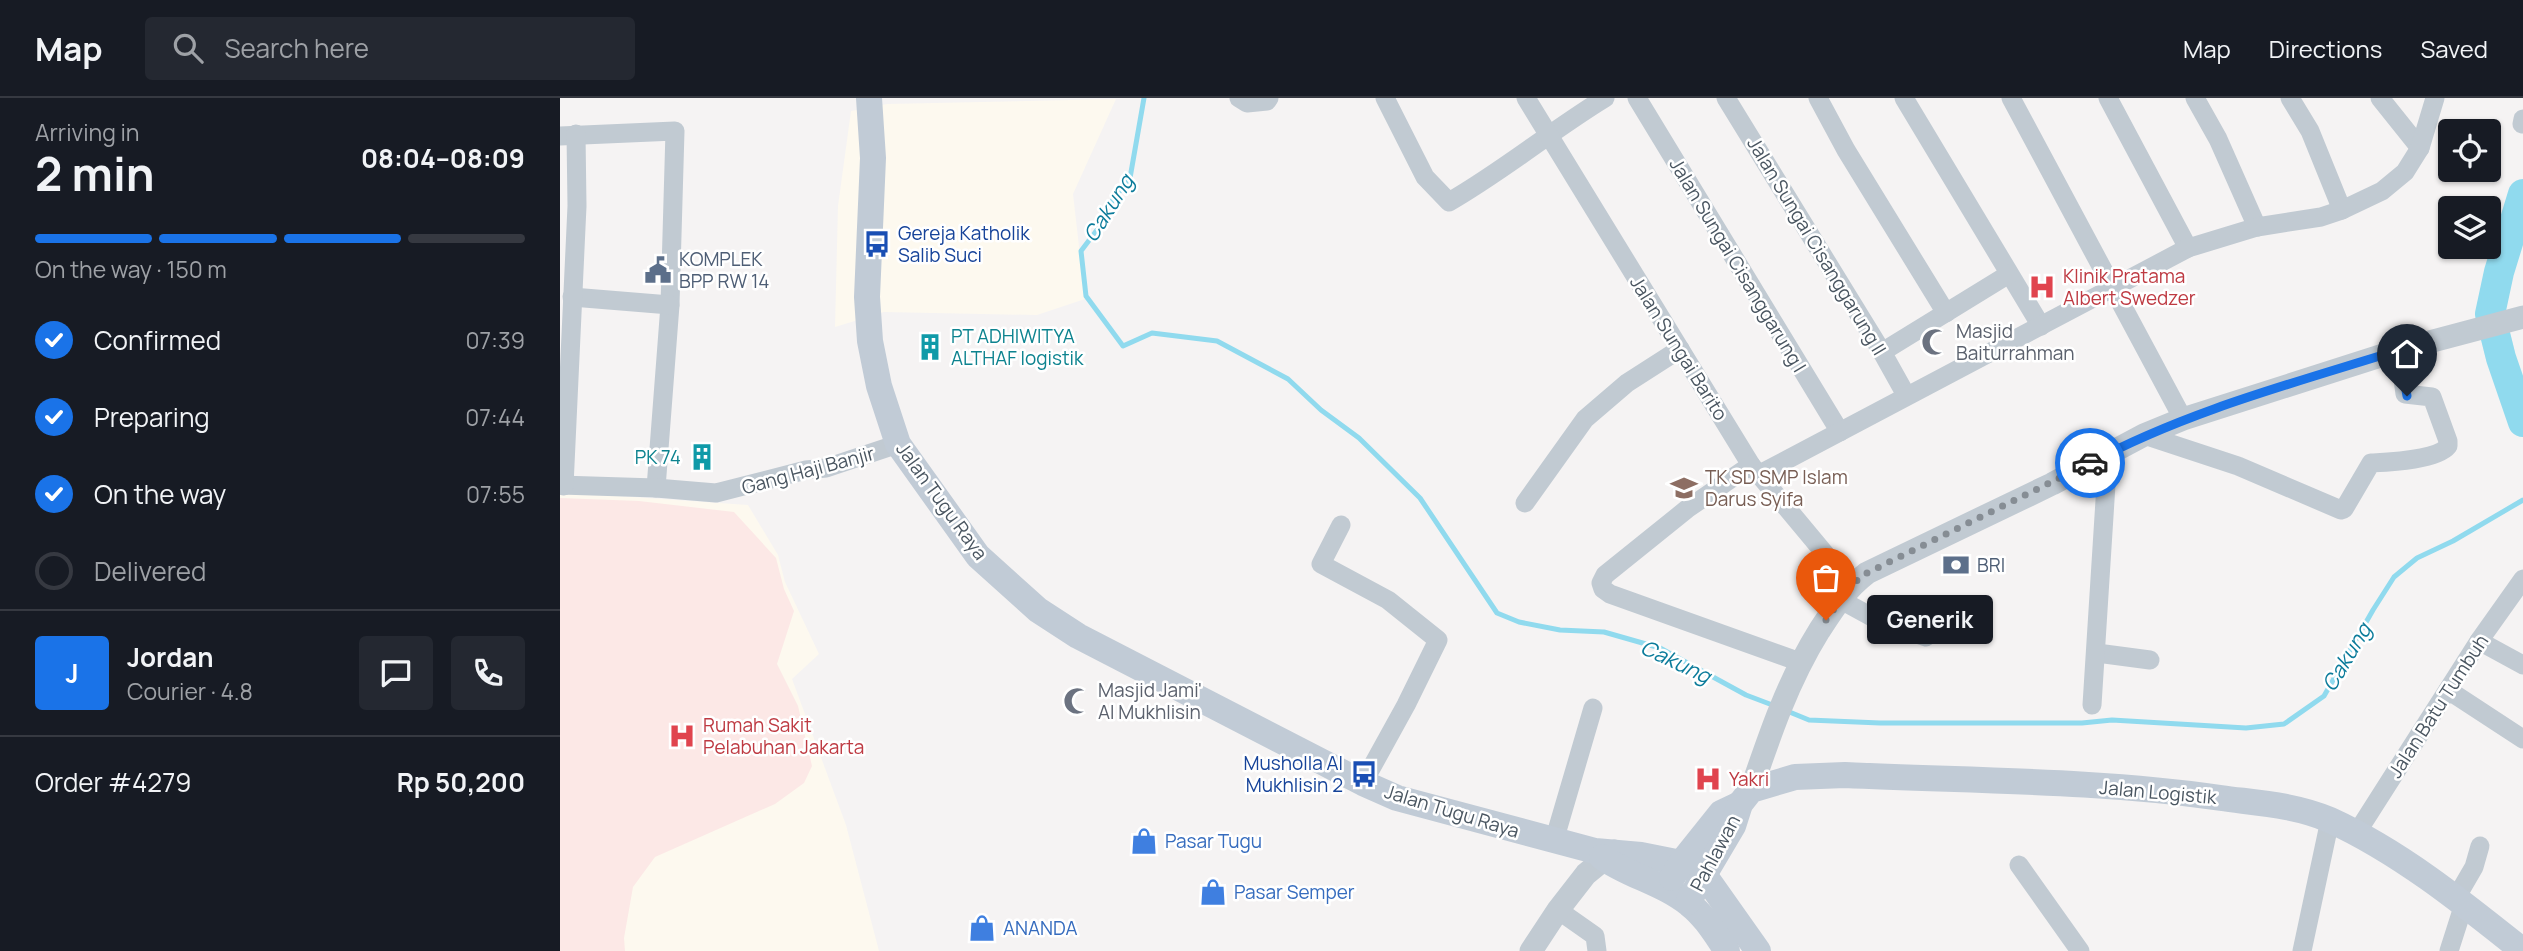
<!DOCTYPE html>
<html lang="en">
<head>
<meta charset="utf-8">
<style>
	:root { --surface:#171b24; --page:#242831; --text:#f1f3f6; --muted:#9ea1a6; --line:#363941; --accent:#1a73e8 }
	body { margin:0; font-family:Manrope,sans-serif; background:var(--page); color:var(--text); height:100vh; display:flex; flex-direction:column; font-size:26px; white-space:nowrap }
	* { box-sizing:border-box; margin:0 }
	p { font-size:23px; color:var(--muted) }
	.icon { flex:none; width:38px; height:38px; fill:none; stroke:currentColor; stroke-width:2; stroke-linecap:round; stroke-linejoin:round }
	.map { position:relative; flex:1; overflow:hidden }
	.drawer { display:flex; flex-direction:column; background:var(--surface); width:560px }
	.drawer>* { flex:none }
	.tools { position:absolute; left:1878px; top:21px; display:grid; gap:14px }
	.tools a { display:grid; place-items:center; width:63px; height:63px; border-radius:7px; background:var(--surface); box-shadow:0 2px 5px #0004; font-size:35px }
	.pin { position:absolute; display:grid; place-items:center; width:60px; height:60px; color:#fff; margin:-72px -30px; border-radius:50% 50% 50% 0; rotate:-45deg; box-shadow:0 0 7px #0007 }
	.pin .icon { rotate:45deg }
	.courier { position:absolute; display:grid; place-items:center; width:70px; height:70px; margin:-35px; border:5px solid #1a73e8; border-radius:50%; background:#fff; color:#222; box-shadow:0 2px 9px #0007 }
	.bubble { position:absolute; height:49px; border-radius:7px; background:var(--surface); box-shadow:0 2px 5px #0004; font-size:23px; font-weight:700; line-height:49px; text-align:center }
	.head em { font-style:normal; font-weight:700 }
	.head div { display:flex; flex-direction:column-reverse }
	.head { display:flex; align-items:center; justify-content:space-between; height:119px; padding:0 35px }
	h1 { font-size:46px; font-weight:700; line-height:52px }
	.bar { display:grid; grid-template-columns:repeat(4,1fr); gap:10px 7px; align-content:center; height:84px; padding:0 35px }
	.bar i { height:9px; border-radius:5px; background:var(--line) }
	.bar .on { background:var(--accent) }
	.bar p { grid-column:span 4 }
	.line { display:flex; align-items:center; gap:18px; padding:0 35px; border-top:2px solid var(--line) }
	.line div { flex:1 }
	.round { display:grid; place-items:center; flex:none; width:74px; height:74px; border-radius:7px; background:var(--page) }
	ol { padding:0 35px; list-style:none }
	li { display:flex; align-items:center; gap:21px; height:77px }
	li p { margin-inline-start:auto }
	li .icon { padding:7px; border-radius:50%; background:var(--accent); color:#fff; stroke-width:4 }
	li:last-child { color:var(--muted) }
	li i { width:38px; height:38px; border:4px solid var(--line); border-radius:50% }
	header { display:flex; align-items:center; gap:42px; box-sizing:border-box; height:98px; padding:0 35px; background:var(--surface); border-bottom:2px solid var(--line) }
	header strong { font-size:33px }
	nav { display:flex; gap:38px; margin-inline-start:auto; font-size:24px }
	.search { width:490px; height:63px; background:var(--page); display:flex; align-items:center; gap:18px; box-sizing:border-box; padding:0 24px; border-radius:7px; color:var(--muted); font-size:26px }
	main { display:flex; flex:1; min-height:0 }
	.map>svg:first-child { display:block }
</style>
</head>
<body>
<header>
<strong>Map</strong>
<div class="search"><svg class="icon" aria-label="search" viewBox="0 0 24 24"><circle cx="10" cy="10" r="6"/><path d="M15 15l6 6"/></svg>Search here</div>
<nav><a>Map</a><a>Directions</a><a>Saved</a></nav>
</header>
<main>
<section class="drawer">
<div class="head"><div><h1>2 min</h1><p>Arriving in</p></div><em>08:04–08:09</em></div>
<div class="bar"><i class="on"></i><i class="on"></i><i class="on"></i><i></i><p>On the way · 150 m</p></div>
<ol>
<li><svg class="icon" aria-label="check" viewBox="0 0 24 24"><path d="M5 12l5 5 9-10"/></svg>Confirmed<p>07:39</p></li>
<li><svg class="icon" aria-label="check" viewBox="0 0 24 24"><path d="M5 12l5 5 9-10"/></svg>Preparing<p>07:44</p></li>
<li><svg class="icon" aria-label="check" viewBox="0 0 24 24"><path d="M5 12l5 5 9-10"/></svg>On the way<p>07:55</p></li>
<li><i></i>Delivered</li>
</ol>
<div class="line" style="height:126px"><b class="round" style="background:var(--accent);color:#fff">J</b><div><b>Jordan</b><p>Courier · 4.8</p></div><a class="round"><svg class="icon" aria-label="chat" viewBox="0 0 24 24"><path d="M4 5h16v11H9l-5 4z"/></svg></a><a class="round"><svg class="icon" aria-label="phone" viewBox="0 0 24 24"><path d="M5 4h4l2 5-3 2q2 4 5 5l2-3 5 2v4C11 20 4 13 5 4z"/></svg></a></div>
<div class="line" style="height:91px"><div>Order #4279</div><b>Rp 50,200</b></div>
</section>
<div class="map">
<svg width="1963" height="853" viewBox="0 0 1963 853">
	<rect width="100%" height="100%" fill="#f5f3f3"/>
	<g fill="#fdf9ef">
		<polygon points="556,1 513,96 525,201 477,217 324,214 275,229 278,108 291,13 327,6"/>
		<polygon points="0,394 188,407 218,457 225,484 259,556 232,581 286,727 319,853 0,853"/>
	</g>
	<polygon fill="#fce8e6" points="0,400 79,403 174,414 216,460 224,491 234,513 217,566 238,608 252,668 244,685 215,706 95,759 73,789 64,840 65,853 0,853"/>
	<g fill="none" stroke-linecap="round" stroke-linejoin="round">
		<g stroke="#90daee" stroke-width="5">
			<polyline points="584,0 570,80 552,103 543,124 521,153 526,198 563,248 592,235 657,243 728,281 761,312 799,340 860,400 937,515 959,524 1000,532 1044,534 1100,550 1186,597 1215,608"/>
			<polyline points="1227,613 1249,622 1320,625 1522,625 1552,622 1686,630 1724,626 1764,598 1813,512 1834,479 1857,460 1893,443 1963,402"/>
		</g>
		<polyline stroke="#90daee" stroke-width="30" points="1963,96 1939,174 1930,216 1941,260 1963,324"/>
		<g stroke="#c1cad2" stroke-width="19">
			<polyline points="679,0 687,5 707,3 709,0"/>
			<path d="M825,0L865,79L889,104C943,73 991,33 1045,0"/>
			<polyline points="966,0 1191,367 1291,487"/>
			<polyline points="1077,0 1280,334"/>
			<polyline points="1166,0 1322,254 1346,297"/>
			<polyline points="1258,0 1286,52 1386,215"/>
			<polyline points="1344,0 1481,228"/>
			<polyline points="1451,0 1623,321"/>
			<polyline points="1548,0 1628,150"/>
			<polyline points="1635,0 1658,41 1697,129"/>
			<polyline points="1730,0 1750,33 1782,112"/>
			<polyline points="1820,0 1860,50"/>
			<polyline points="1962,26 1963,21"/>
			<polyline points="0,38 115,33 110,207 96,390"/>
			<polyline points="12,199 110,207"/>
			<polyline points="1322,254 1449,176"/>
			<path d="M1584,337L1678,368L1781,412L1784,411L1811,365C1829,364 1877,362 1888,348V343L1872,299L1845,296L1839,252"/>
			<polyline points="1191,367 1127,411 1045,477 1041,485 1043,491 1050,496 1240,564"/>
			<polyline points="1200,376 1628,150 1697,129 1761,119 1782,112 1822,93 1845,74 1860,50 1875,0"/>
			<polyline points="0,387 96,390 156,395 246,372 266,370 338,346"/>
			<polyline points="4,388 17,108 16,36"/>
			<polyline points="965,405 1025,321 1067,285 1120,251"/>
			<polyline points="781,427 761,466 828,502 878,542 846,607 803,685"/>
			<polyline points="1279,501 1321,524 1366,539 1375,522 1385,519 1387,507 1405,509"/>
			<polyline points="1919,543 1963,567"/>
			<polyline points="1537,555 1590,562"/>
			<polyline points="1888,592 1963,641"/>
			<polyline points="1532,607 1548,355"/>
			<polyline points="1796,736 1919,543 1963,481"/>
			<polyline points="994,743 1033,610"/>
			<polyline points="1459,767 1520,853"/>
			<polyline points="1896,800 1914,769 1920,748"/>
			<polyline points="998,812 1035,838 1037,853"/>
			<polyline points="1742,853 1770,722"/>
			<polyline points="1889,853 1904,806"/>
		</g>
		<g stroke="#c1cad2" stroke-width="23">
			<path d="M1191,692C1210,636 1228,583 1259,533C1274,510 1286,491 1307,475L1492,386L1584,337L1623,321L1839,252L1963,219"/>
			<polyline points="971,853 998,812 1026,776 1054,753"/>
		</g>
		<g stroke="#c1cbd6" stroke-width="26">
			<polyline points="309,0 313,60 307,199 310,243 319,288 338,346 418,458 478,512 518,538 803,685 837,700 1035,753 1081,757 1121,765 1145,778 1198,853"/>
			<path d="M1042,759C1069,778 1103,785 1129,806C1145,818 1156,837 1167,853"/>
			<polyline points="1112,780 1121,765 1161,715 1180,706"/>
			<path d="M1128,804L1173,728L1180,706L1191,692L1235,679L1285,677C1410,683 1537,682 1661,700C1697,705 1736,707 1770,722C1840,754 1903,805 1963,853"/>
		</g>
	</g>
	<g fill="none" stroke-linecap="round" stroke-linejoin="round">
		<polyline stroke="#868d94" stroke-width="7" stroke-dasharray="0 12.6" points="1266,522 1291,487 1307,475 1530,365"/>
		<path stroke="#1a73e8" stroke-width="9" d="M1530,365C1627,313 1734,285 1839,252L1847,298"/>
	</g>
	<defs>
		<symbol id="bus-bare" viewBox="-9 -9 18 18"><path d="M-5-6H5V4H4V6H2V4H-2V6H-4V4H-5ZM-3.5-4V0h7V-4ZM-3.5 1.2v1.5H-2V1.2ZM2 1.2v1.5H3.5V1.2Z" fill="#1a4fb4" stroke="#fff" stroke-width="2.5" paint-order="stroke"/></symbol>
		<symbol id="civic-bare" viewBox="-9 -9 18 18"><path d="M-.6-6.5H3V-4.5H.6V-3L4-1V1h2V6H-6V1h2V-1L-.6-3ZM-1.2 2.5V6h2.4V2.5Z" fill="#5c6f8a" stroke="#fff" stroke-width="2.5" paint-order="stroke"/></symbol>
		<symbol id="hospital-bare" viewBox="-9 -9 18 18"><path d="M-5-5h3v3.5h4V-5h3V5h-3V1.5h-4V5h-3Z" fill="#e0444e" stroke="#fff" stroke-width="2.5" paint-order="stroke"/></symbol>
		<symbol id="mosque-bare" viewBox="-9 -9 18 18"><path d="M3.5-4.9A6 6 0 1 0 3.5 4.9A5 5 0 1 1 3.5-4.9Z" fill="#6b7280" stroke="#fff" stroke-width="2.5" paint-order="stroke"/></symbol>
		<symbol id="building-bare" viewBox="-9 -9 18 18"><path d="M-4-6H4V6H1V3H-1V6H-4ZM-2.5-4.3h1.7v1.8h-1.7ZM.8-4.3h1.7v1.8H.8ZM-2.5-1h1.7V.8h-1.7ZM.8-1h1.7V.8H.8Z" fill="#0f9aa8" stroke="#fff" stroke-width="2.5" paint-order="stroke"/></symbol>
		<symbol id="school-bare" viewBox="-9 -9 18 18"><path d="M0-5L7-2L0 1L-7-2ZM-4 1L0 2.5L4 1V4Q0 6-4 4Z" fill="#8d6e63" stroke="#fff" stroke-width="2.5" paint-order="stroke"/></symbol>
		<symbol id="bank-bare" viewBox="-9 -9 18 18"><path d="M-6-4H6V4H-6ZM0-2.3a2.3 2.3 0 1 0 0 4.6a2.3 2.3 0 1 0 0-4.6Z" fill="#5c6f8a" stroke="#fff" stroke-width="2.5" paint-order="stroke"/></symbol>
		<symbol id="shop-bare" viewBox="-9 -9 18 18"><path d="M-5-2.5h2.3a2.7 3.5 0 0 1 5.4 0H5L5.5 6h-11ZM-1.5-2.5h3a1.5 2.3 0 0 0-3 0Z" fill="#3f7fe0" stroke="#fff" stroke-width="2.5" paint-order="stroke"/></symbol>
	</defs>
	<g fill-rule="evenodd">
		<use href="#bus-bare" x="298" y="127" width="38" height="38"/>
		<use href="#civic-bare" x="79" y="153" width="38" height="38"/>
		<use href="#hospital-bare" x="1463" y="170" width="38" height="38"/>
		<use href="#mosque-bare" x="1356" y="225" width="38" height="38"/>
		<use href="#building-bare" x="351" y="230" width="38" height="38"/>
		<use href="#building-bare" x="123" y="340" width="38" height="38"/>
		<use href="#school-bare" x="1105" y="371" width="38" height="38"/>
		<use href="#bank-bare" x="1377" y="448" width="38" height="38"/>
		<use href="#mosque-bare" x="498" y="584" width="38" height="38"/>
		<use href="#hospital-bare" x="103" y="619" width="38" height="38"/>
		<use href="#bus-bare" x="785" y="657" width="38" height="38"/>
		<use href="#hospital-bare" x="1129" y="662" width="38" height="38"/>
		<use href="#shop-bare" x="565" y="724" width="38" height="38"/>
		<use href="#shop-bare" x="634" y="775" width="38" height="38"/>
		<use href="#shop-bare" x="403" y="811" width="38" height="38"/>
	</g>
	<g text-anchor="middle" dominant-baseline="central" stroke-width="5" stroke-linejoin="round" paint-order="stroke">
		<g font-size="19" fill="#164399" stroke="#fff" text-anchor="start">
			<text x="338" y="135">Gereja Katholik<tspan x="338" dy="22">Salib Suci</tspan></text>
			<text x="783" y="665" text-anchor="end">Musholla Al<tspan x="783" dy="22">Mukhlisin 2</tspan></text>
		</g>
		<g font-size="19" fill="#4a5661" stroke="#fff">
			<text transform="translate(1257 148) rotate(59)">Jalan Sungai Cisanggarung II</text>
			<text transform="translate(1178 167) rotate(59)">Jalan Sungai Cisanggarung I</text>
			<text transform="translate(1119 250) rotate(58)">Jalan Sungai Barito</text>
			<text transform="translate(248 372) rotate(-15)">Gang Haji Banjir</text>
			<text transform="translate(382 403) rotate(54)">Jalan Tugu Raya</text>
			<text transform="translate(1878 608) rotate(-57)">Jalan Batu Tumbuh</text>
			<text transform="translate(1598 694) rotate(5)">Jalan Logistik</text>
			<text transform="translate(892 713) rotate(17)">Jalan Tugu Raya</text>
			<text transform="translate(1155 755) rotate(-62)">Pahlawan</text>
		</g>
		<g font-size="19" fill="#4e5e75" stroke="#fff" text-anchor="start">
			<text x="119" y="161">KOMPLEK<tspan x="119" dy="22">BPP RW 14</tspan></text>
			<text x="1417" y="467">BRI</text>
		</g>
		<g font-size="19" fill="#be3a42" stroke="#fff" text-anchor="start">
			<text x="1503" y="178">Klinik Pratama<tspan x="1503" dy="22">Albert Swedzer</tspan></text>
			<text x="143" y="627">Rumah Sakit<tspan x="143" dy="22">Pelabuhan Jakarta</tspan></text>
			<text x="1169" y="681">Yakri</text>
		</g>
		<g font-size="19" fill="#5b616d" stroke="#fff" text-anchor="start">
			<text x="1396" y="233">Masjid<tspan x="1396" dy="22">Baiturrahman</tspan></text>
			<text x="538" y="592">Masjid Jami'<tspan x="538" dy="22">Al Mukhlisin</tspan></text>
		</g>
		<g font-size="19" fill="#0d838f" stroke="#fff" text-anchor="start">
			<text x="391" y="238">PT ADHIWITYA<tspan x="391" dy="22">ALTHAF logistik</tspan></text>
			<text x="121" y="359" text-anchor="end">PK 74</text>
		</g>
		<g font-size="19" fill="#785e54" stroke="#fff" text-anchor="start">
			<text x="1145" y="379">TK SD SMP Islam<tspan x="1145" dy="22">Darus Syifa</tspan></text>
		</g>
		<g font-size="19" fill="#366cbe" stroke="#fff" text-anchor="start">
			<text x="605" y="743">Pasar Tugu</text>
			<text x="674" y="794">Pasar Semper</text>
			<text x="443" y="830">ANANDA</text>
		</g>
		<g font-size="21" font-style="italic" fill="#0c7c9b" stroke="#fff">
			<text transform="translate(548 110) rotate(-58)">Cakung</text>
			<text transform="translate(1786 559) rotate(-59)">Cakung</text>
			<text transform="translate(1116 563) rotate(25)">Cakung</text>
		</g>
	</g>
</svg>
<div class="tools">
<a><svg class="icon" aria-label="locate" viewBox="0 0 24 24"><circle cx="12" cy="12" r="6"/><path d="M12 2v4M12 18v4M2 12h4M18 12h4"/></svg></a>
<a><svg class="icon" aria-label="layers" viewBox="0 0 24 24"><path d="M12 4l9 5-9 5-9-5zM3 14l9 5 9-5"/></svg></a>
</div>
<div class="pin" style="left:1266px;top:522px;background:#ea580c"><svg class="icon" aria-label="bag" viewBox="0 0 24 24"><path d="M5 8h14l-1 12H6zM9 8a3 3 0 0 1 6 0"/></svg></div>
<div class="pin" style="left:1847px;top:298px;background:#1f2937"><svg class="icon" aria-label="home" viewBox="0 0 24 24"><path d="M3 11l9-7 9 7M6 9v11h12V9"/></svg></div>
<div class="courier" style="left:1530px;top:365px"><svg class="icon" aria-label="car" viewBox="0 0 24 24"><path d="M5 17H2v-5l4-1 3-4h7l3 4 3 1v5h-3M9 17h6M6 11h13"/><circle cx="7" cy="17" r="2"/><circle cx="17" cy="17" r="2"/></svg></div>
<div class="bubble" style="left:1307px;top:497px;width:126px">Generik</div>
</div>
</main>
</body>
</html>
